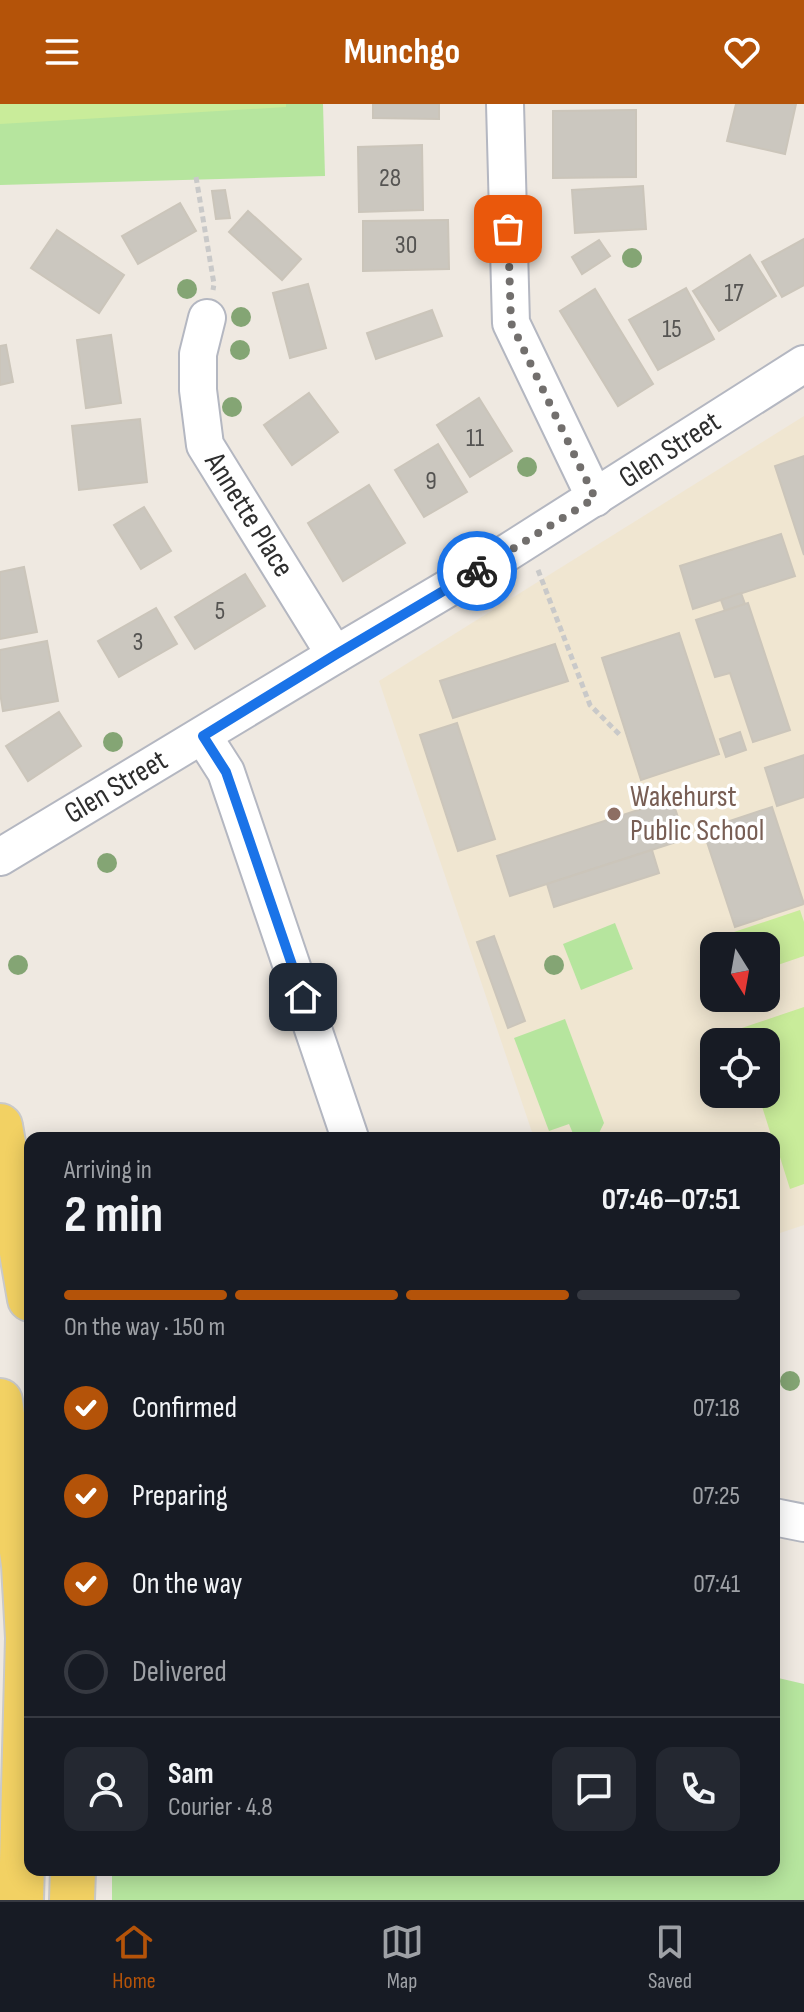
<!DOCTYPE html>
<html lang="en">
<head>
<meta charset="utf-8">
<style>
	:root { --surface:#171b24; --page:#242831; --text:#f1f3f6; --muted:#9ea1a6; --line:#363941; --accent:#b45309 }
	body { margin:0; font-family:"Sofia Sans Condensed",sans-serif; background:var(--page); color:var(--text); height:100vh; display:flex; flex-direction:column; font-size:30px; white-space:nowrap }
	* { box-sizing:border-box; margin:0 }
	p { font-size:26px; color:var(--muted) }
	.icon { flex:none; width:44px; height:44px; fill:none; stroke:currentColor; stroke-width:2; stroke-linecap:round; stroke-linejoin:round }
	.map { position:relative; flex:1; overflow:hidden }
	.side { position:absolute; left:24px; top:1028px; width:756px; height:744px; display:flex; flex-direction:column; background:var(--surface); border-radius:16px; box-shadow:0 4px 20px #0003 }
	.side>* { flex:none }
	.needle { width:52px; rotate:169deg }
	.fabs { position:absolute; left:700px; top:828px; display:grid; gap:16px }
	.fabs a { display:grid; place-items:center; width:80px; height:80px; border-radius:16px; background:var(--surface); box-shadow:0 4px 20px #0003; font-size:40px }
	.pin { position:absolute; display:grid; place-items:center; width:68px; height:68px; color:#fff; margin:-34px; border-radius:16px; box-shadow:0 4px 12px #0006 }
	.courier { position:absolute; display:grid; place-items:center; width:80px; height:80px; margin:-40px; border:6px solid #1a73e8; border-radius:50%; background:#fff; color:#222; box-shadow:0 2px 10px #0007 }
	.head em { font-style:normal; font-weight:700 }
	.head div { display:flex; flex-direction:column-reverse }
	.head { display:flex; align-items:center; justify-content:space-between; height:136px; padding:0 40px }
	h1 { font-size:52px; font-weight:700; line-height:60px }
	.bar { display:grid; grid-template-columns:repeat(4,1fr); gap:12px 8px; align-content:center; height:96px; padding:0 40px }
	.bar i { height:10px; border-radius:6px; background:var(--line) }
	.bar .on { background:var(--accent) }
	.bar p { grid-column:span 4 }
	.line { display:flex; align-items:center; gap:20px; padding:0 40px; border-top:2px solid var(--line) }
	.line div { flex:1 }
	.round { display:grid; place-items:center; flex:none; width:84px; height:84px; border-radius:16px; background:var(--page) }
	ol { padding:0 40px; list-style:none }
	li { display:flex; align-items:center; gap:24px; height:88px }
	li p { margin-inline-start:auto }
	li .icon { padding:8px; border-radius:50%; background:var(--accent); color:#fff; stroke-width:4 }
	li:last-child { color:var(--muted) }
	li i { width:44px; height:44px; border:4px solid var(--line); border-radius:50% }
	header { display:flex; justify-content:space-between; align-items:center; height:104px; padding:0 40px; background:var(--accent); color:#fff; font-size:36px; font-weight:700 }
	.tabs { display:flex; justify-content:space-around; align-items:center; height:112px; border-top:2px solid var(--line); background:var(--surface); font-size:22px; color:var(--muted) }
	.tabs a { display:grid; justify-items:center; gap:4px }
	.tabs .on { color:var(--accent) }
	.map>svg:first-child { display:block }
</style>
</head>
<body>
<header><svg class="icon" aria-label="menu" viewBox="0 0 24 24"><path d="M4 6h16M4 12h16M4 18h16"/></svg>Munchgo<svg class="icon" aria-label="heart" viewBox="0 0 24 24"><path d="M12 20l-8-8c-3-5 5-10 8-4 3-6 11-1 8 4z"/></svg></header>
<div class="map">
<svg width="804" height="1796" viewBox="0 0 804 1796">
	<rect width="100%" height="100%" fill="#efe9e1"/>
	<path fill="#f0e6d1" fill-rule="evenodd" d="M804,312V1121L774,1131V1034H534L379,577ZM714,842H766V894H714ZM714,938H766V990H714Z"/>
	<g fill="#b6e59e">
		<polygon points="0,0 323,0 325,72 0,81"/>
		<polygon points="615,819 633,865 581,886 563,840"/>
		<path d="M565,915L604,1019L598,1031C590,1034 582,1035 574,1032L569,1020L549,1027L514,934Z"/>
		<polygon points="774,1573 804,1580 804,1796 112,1796 112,1766 774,1766"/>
	</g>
	<g fill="#c9ec9a">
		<polygon points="0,0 286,0 286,3 0,20"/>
		<polygon points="800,806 804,818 804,852 766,865 766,842 714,842 714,876 701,839"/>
		<polygon points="804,903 804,1080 790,1085 774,1034 772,1034 758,990 766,990 766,938 740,938 736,926"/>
	</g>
	<g fill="#cbc7bf" stroke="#cbc5ba" stroke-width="2">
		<polygon points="373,0 439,0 439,15 373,14"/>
		<polygon points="736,0 796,0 785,50 727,37"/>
		<polygon points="636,6 636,73 553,74 553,7"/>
		<polygon points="422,41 423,106 359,108 358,43"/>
		<polygon points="643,82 646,125 575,129 572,86"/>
		<polygon points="225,86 230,114 216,115 212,87"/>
		<polygon points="180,99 196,127 138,160 122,132"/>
		<polygon points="248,107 301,155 282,176 229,128"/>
		<polygon points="448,116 449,165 363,167 363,117"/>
		<polygon points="57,126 124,171 99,209 31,164"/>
		<polygon points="804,135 804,181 782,193 762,158"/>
		<polygon points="599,136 610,152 582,170 572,153"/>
		<polygon points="750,151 776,192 719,227 693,187"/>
		<polygon points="308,180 326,244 290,254 273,189"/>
		<polygon points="686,184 714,235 658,266 629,216"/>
		<polygon points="595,185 653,280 618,302 560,207"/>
		<polygon points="432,206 442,232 376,255 367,229"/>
		<polygon points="111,231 121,299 86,304 77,236"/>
		<polygon points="6,241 13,278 0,281 0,242"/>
		<polygon points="309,289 338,328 292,361 264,321"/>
		<polygon points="479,294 512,347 470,373 437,321"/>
		<polygon points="140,315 147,378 79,386 72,322"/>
		<polygon points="438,340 467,388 424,413 395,366"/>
		<polygon points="804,352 804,451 775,362"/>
		<polygon points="369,381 405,439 343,477 308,419"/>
		<polygon points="144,403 171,447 141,465 114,421"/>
		<polygon points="781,430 795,472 693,505 680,462"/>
		<polygon points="24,463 37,528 0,535 0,468"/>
		<polygon points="245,470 265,502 195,545 175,513"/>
		<polygon points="741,489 745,500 725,507 721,496"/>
		<polygon points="748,499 790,626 753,638 730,569 715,573 696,516"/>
		<polygon points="156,504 177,540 119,573 98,537"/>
		<polygon points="679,529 719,650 641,676 602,554"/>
		<polygon points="47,537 58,597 3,607 0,589 0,546"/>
		<polygon points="555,540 568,577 453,614 440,577"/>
		<polygon points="59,608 81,642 28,677 6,642"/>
		<polygon points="457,619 495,735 458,747 420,631"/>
		<polygon points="740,628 746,646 726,653 720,635"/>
		<polygon points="804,651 804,693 777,702 765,664"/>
		<polygon points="672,695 685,735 510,792 497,752"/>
		<polygon points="772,703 804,800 735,823 703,726"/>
		<polygon points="652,746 659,769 554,803 547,780"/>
		<polygon points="494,832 525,917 508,924 477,838"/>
	</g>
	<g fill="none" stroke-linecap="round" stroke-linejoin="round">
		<defs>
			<g id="minor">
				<polyline points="505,0 511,219 595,394"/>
				<polyline points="207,214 198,250 198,286 205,341 335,551"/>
				<polyline points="203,632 226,668 350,1034"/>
				<polyline points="0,753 335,551 494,457 804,260"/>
				<polyline points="774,1413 804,1419"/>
			</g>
			<g id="major">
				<polyline points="0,1022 30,1195"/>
				<polyline points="0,1297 24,1461 28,1534 21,1796"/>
				<polyline points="72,1796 73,1766"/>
			</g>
		</defs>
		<use href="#minor" stroke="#b4b7c1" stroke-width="40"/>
		<use href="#major" stroke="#c9c9c9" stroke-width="48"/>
		<g stroke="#c9c9c9" stroke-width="5" stroke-dasharray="6 4" stroke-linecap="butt">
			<polyline points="196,73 214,180 213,186"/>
			<polyline points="538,466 590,601 620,631"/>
		</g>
		<use href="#minor" stroke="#fff" stroke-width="36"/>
		<use href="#major" stroke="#f2d163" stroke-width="44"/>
	</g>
	<g fill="#84a574">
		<circle cx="632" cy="154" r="10"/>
		<circle cx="187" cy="185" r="10"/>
		<circle cx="241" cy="213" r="10"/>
		<circle cx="240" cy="246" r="10"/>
		<circle cx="232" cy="303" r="10"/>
		<circle cx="527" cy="363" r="10"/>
		<circle cx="113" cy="638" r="10"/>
		<circle cx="107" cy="759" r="10"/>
		<circle cx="18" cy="861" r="10"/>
		<circle cx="554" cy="861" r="10"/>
		<circle cx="790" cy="1277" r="10"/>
	</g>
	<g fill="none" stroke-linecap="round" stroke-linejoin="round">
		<polyline stroke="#726f6d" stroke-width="8" stroke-dasharray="0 14.4" points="477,467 595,394 511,219 508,125"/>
		<polyline stroke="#1a73e8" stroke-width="10" points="303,893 226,668 203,632 335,551 477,467"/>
	</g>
	<circle fill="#8d6e63" stroke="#fff" stroke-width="3" cx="614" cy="710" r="8"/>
	<g text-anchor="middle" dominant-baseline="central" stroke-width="7" stroke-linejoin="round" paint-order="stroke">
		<g font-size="26" fill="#555452">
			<text x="390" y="74">28</text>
			<text x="406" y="141">30</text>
			<text x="734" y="189">17</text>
			<text x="672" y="225">15</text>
			<text x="475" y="334">11</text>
			<text x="431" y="377">9</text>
			<text x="220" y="507">5</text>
			<text x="138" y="538">3</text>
		</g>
		<g font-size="30" fill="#2e2e2e" stroke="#fff">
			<text transform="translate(670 346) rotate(-33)">Glen Street</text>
			<text transform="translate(249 411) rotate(58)">Annette Place</text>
			<text transform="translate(116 683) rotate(-31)">Glen Street</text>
		</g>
		<g font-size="30" fill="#785e54" stroke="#fff" text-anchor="start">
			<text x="630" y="693">Wakehurst<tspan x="630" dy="34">Public School</tspan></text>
		</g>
	</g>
</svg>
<div class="fabs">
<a><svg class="needle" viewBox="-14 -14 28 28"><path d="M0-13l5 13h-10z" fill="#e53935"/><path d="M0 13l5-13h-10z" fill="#9ea1a6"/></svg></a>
<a><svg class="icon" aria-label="locate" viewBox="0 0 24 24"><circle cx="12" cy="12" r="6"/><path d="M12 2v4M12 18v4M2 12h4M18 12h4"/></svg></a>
</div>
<div class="pin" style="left:508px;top:125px;background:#ea580c"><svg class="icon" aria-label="bag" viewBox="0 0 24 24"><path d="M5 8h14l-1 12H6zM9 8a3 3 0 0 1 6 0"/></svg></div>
<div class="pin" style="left:303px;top:893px;background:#1f2937"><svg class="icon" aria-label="home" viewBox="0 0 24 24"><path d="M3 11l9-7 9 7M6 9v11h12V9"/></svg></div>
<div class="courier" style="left:477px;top:467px"><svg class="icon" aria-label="bike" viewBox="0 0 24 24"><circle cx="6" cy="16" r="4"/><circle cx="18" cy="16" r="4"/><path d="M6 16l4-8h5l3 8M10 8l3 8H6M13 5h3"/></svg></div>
<section class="side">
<div class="head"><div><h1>2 min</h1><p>Arriving in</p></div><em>07:46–07:51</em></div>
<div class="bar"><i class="on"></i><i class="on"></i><i class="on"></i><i></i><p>On the way · 150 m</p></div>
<ol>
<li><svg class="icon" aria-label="check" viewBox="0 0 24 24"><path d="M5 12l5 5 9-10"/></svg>Confirmed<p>07:18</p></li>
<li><svg class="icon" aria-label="check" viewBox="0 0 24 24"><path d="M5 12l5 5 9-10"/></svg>Preparing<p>07:25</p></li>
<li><svg class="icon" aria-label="check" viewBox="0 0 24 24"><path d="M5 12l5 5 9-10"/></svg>On the way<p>07:41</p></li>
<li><i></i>Delivered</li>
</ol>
<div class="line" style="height:144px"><a class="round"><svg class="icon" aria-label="person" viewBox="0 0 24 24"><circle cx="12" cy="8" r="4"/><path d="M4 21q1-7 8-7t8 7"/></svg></a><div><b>Sam</b><p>Courier · 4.8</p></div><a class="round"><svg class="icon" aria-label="chat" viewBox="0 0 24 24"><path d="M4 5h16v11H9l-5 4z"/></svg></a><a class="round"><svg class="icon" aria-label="phone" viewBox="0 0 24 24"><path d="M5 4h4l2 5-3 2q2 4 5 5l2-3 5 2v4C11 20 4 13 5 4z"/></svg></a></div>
</section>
</div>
<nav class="tabs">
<a class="on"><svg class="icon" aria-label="home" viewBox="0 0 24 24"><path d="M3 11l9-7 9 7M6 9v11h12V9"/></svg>Home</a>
<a><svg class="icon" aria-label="map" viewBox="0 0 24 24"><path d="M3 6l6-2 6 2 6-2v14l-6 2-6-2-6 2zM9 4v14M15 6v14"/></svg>Map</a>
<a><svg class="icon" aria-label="saved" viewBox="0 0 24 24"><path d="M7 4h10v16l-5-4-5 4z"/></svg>Saved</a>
</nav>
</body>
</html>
